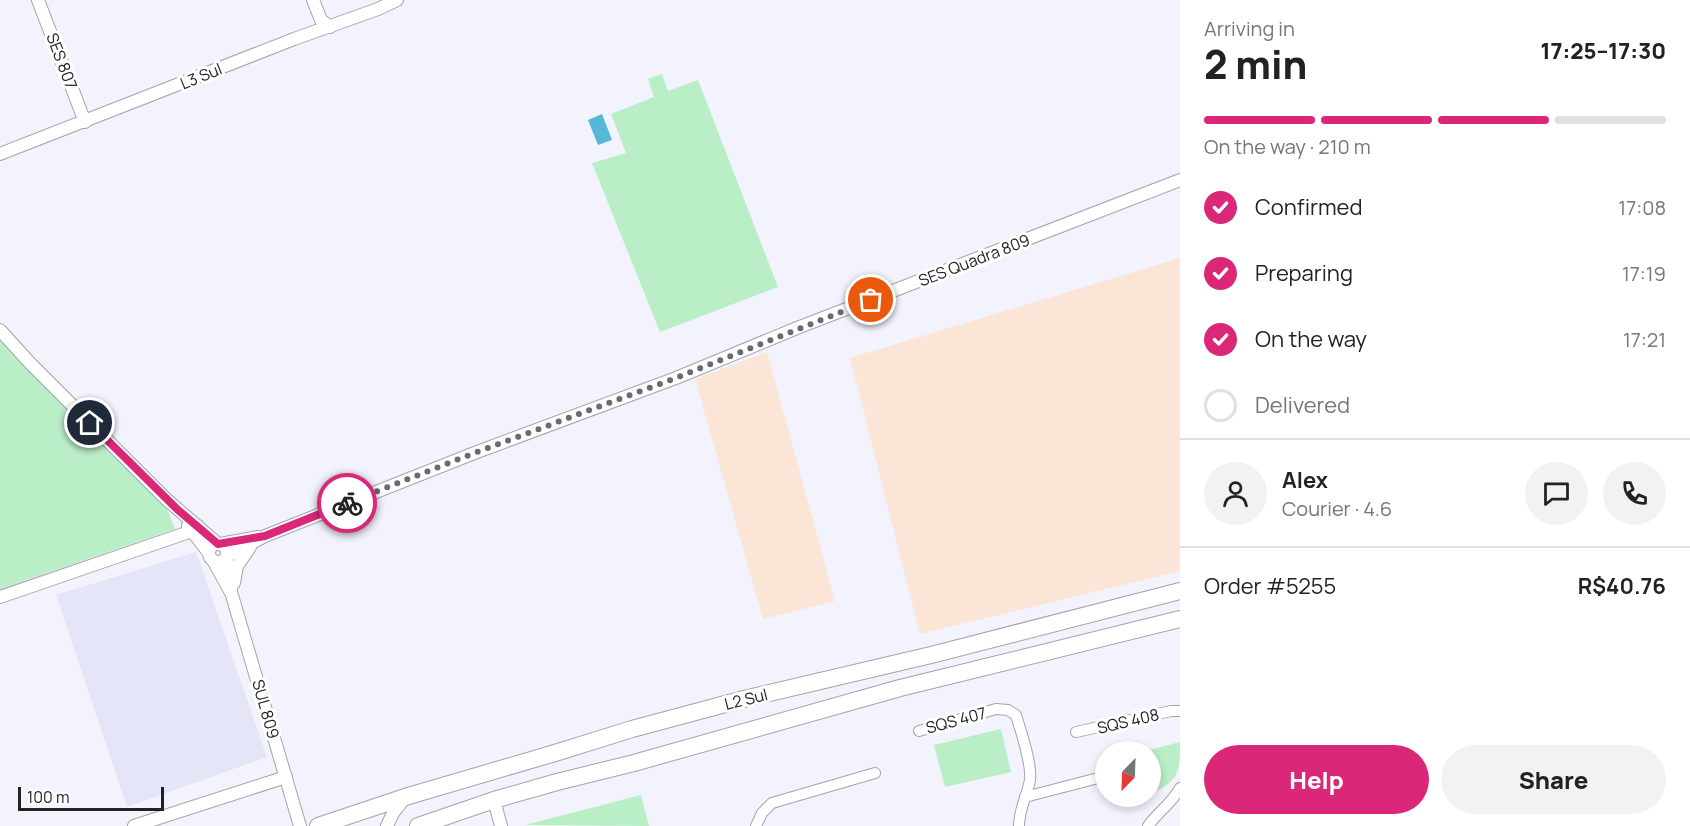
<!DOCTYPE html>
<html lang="en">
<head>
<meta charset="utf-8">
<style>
	:root { --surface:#fff; --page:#f2f2f2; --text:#222; --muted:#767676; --line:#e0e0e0; --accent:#db2777 }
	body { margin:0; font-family:Manrope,sans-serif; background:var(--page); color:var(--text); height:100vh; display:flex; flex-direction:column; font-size:22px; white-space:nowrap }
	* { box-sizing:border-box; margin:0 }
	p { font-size:20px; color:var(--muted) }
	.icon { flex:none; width:33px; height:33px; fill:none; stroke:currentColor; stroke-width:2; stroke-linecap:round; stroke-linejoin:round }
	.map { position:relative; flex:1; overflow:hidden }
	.details { display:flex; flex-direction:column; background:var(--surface); width:510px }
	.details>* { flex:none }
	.needle { width:39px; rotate:203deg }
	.controls { position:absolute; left:1095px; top:741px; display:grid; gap:12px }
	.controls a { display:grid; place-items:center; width:66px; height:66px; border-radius:50%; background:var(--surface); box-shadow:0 3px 9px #0003; font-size:30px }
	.scale { position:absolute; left:18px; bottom:15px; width:146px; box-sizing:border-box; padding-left:6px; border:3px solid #212225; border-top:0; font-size:16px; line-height:21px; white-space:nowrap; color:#212225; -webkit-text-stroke:4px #fff; paint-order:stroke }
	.pin { position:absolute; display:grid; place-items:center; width:51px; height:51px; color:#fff; margin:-26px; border:3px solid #fff; border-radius:50%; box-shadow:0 2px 6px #0007 }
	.courier { position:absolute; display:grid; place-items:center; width:60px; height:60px; margin:-30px; border:4px solid #db2777; border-radius:50%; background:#fff; color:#222; box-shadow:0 2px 8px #0007 }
	.head em { font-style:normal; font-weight:800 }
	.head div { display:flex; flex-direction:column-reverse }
	.head { display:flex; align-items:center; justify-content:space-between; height:102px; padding:0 24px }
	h1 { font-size:39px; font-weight:800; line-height:45px }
	.bar { display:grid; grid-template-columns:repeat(4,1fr); gap:9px 6px; align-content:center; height:72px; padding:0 24px }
	.bar i { height:8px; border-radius:4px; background:var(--line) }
	.bar .active { background:var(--accent) }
	.bar p { grid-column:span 4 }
	.line { display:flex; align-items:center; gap:15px; padding:0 24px; border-top:2px solid var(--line) }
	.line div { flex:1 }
	.round { display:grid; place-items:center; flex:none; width:63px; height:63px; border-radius:32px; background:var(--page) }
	ol { padding:0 24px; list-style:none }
	li { display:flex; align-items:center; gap:18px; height:66px }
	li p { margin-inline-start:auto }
	li .icon { padding:6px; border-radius:50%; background:var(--accent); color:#fff; stroke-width:4 }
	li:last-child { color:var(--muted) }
	li i { width:33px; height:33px; border:3px solid var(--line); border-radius:50% }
	.button { display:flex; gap:12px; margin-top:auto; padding:12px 24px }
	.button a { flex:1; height:69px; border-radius:36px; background:var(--accent); color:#fff; font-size:24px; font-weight:800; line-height:69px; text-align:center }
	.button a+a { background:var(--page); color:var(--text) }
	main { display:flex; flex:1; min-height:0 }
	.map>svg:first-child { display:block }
</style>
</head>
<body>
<main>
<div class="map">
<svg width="1180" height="826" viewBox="0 0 1180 826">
	<rect width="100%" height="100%" fill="#f2f3fd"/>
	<polygon fill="#e4e6f7" points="196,552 267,757 127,807 56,595"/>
	<g fill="#fbe5d7">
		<polygon points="1180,258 1180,571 920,634 850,358"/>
		<polygon points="767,352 835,601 763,619 695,379"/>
	</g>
	<g fill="#b9eec7">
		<polygon points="662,74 668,91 698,80 778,287 660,332 592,163 626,153 611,114 654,97 648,79"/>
		<polygon points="0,338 167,509 175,529 0,589"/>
		<polygon points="1001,729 1011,772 945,787 934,745"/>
		<path d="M1180,742C1180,768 1180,779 1157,791L1151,769L1150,752L1145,751Z"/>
		<polygon points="641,795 649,826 525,825"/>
	</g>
	<polygon fill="#55b8d9" points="602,114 612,140 598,145 588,120"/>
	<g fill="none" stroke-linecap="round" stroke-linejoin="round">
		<defs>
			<g id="minor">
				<path d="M919,731L996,709L1008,710L1016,715C1021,732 1032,763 1030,780C1027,796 1019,809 1019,826"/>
				<polyline points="1076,732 1171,711 1180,711"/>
				<polyline points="1025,797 1106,776"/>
				<polyline points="756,826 762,813 772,803 875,773"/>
				<path d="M1148,826C1157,813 1172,803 1180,788"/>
			</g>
			<g id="tertiary">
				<polyline points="38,0 85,122"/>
				<polyline points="313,0 321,20 330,27"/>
				<polyline points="0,154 294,39 378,9 397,0"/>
				<polyline points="0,330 29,362 166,499 218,544"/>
				<polyline points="188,526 209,553"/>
				<circle cx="218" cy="553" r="9"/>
				<polyline points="220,544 258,537"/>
				<polyline points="227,556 265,536 477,452 676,378 797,328 1180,180"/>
				<polyline points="226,558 230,574 231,592 300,826"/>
				<polyline points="213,560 230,591"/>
				<polyline points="234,583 237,566 250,547"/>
				<polyline points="0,597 192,531 198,526"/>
				<polyline points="494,800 501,826"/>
				<polyline points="134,826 286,777"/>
				<polyline points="387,826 393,813 405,798"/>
			</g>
			<g id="primary">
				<polyline points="318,826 405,797 555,753 632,729 744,699 931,655 1180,591"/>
				<polyline points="418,826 494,800 557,782 634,763 900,688 1180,619"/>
			</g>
		</defs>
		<use href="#minor" stroke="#a2a3ad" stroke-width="12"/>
		<use href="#tertiary" stroke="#a2a3ad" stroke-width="14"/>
		<use href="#primary" stroke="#a2a3ad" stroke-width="18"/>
		<use href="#minor" stroke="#fff" stroke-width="10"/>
		<use href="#tertiary" stroke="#fff" stroke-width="12"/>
		<use href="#primary" stroke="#fff" stroke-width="16"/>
	</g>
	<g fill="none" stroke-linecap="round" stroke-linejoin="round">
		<polyline stroke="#6a6b71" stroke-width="6" stroke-dasharray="0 10.8" points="347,503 477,452 676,378 871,300"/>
		<polyline stroke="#db2777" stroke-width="8" points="90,423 178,510 218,544 265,536 347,503"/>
	</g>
	<g text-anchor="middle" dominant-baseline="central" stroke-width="6" stroke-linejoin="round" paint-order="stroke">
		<g font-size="16" fill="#212225" stroke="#fff">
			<text transform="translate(62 61) rotate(69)">SES 807</text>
			<text transform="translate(201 76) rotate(-22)">L3 Sul</text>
			<text transform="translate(974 260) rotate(-21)">SES Quadra 809</text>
			<text transform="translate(746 699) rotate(-14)">L2 Sul</text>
			<text transform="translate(266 709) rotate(74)">SUL 809</text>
			<text transform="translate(956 720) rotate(-15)">SQS 407</text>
			<text transform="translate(1128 721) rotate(-13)">SQS 408</text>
		</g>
	</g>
</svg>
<div class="controls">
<a><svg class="needle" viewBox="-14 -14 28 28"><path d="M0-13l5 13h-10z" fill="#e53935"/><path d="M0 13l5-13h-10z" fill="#767676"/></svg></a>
</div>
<div class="scale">100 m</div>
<div class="pin" style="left:871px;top:300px;background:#ea580c"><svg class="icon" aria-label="bag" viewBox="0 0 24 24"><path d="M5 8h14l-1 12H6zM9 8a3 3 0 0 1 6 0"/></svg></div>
<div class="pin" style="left:90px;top:423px;background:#1f2937"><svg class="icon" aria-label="home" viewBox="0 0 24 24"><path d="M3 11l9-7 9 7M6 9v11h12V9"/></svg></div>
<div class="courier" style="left:347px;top:503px"><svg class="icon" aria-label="bike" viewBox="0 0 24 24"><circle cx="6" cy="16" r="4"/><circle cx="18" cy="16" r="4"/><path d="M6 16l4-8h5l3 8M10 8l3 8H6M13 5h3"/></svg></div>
</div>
<section class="details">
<div class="head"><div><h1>2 min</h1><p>Arriving in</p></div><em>17:25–17:30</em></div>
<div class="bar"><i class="active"></i><i class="active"></i><i class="active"></i><i></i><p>On the way · 210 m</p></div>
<ol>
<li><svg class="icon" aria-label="check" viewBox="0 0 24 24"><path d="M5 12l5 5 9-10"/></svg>Confirmed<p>17:08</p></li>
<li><svg class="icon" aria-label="check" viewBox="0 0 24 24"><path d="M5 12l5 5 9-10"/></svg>Preparing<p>17:19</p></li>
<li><svg class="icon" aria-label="check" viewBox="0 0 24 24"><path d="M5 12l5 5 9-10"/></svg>On the way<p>17:21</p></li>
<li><i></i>Delivered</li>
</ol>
<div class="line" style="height:108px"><a class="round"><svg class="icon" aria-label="person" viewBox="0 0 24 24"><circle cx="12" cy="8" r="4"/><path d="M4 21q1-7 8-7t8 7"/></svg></a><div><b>Alex</b><p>Courier · 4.6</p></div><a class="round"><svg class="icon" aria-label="chat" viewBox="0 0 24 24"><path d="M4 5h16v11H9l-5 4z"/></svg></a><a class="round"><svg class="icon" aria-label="phone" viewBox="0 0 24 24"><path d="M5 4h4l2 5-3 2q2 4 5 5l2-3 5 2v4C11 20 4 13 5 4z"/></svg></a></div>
<div class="line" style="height:78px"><div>Order #5255</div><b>R$40.76</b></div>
<div class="button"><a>Help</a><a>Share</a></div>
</section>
</main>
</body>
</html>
